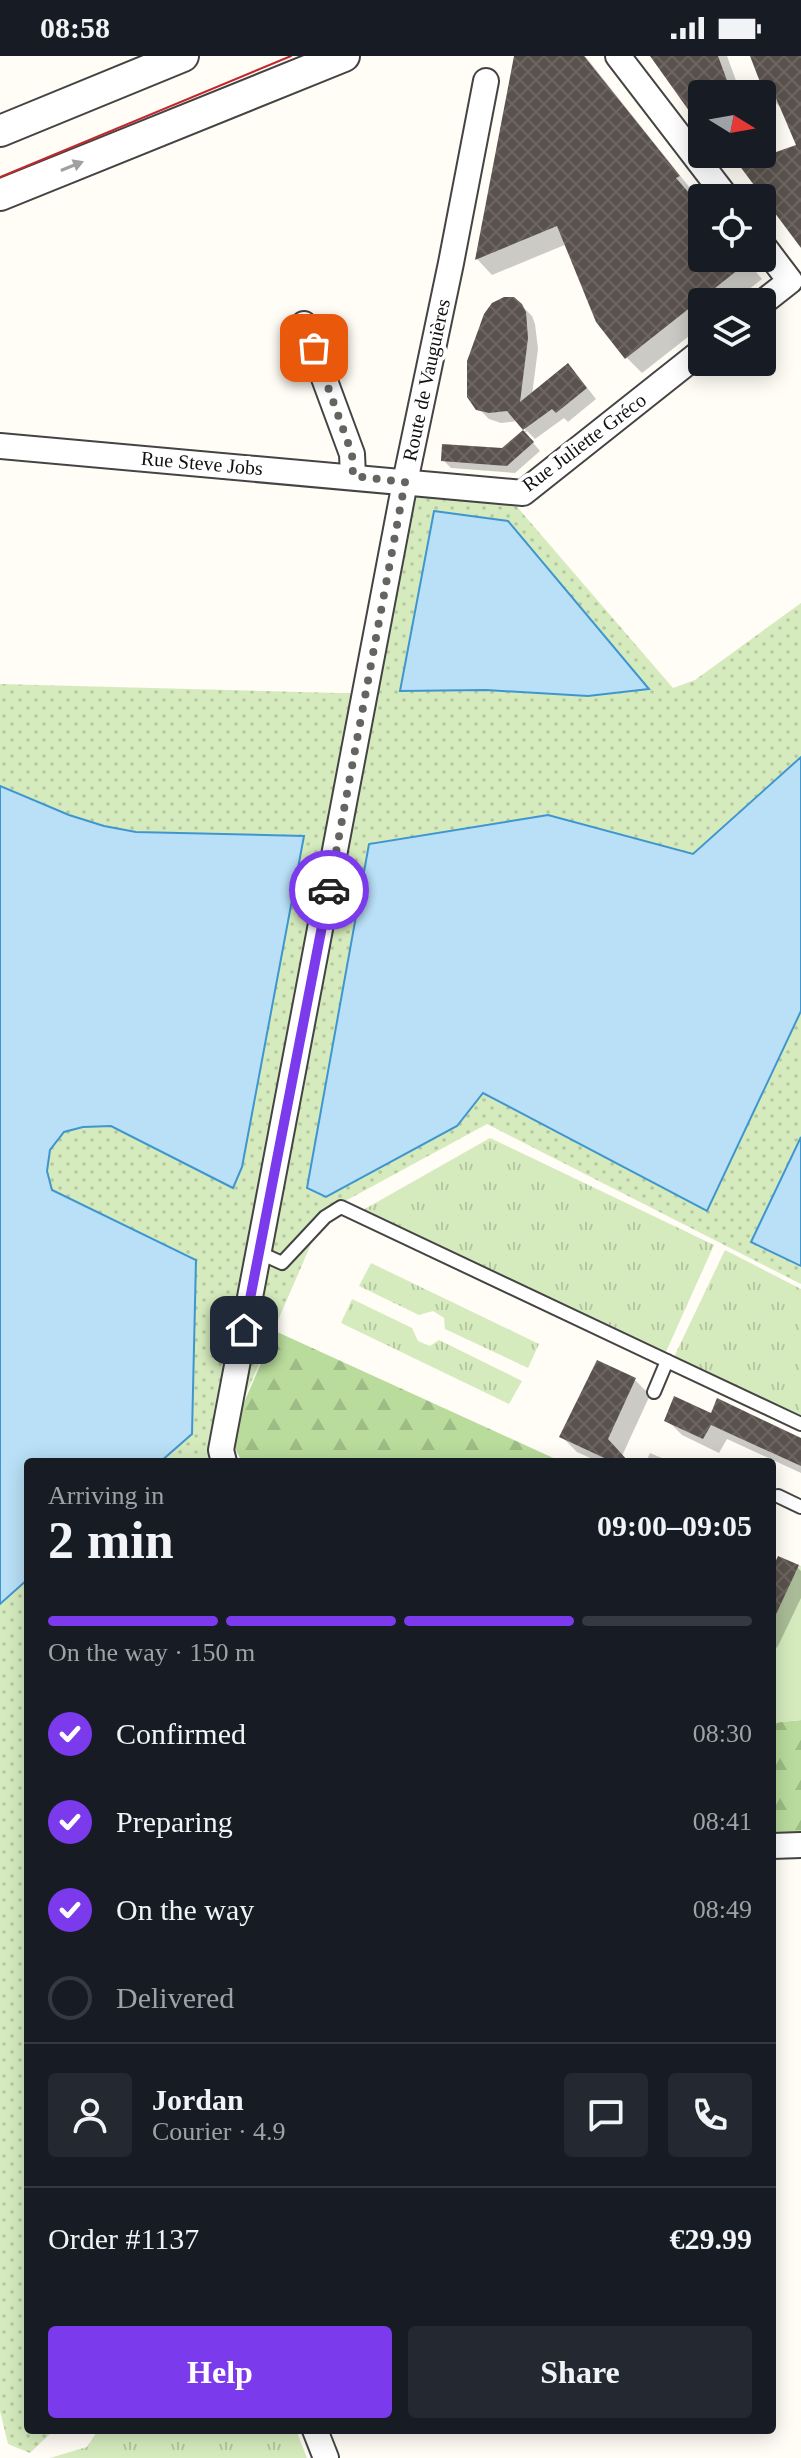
<!DOCTYPE html>
<html lang="en">
<head>
<meta charset="utf-8">
<style>
	:root { --surface:#171b24; --page:#242831; --text:#f1f3f6; --muted:#9ea1a6; --line:#363941; --accent:#7c3aed }
	body { margin:0; font-family:"Times New Roman",serif; background:var(--page); color:var(--text); height:100vh; display:flex; flex-direction:column; font-size:30px; white-space:nowrap }
	* { box-sizing:border-box; margin:0 }
	p { font-size:26px; color:var(--muted) }
	.icon { flex:none; width:44px; height:44px; fill:none; stroke:currentColor; stroke-width:2; stroke-linecap:round; stroke-linejoin:round }
	.map { position:relative; flex:1; overflow:hidden }
	.panel { position:absolute; left:24px; top:1402px; width:752px; height:976px; display:flex; flex-direction:column; background:var(--surface); border-radius:8px; box-shadow:0 4px 20px #0003 }
	.panel>* { flex:none }
	.needle { width:52px; rotate:101deg }
	.buttons { position:absolute; left:688px; top:24px; display:grid; gap:16px }
	.buttons a { display:grid; place-items:center; width:88px; height:88px; border-radius:8px; background:var(--surface); box-shadow:0 4px 20px #0003; font-size:40px }
	.pin { position:absolute; display:grid; place-items:center; width:68px; height:68px; color:#fff; margin:-34px; border-radius:16px; box-shadow:0 4px 12px #0006 }
	.courier { position:absolute; display:grid; place-items:center; width:80px; height:80px; margin:-40px; border:6px solid #7c3aed; border-radius:50%; background:#fff; color:#222; box-shadow:0 2px 10px #0007 }
	.head em { font-style:normal; font-weight:600 }
	.head div { display:flex; flex-direction:column-reverse }
	.head { display:flex; align-items:center; justify-content:space-between; height:136px; padding:0 24px }
	h1 { font-size:52px; font-weight:600; line-height:60px }
	.bar { display:grid; grid-template-columns:repeat(4,1fr); gap:12px 8px; align-content:center; height:96px; padding:0 24px }
	.bar i { height:10px; border-radius:6px; background:var(--line) }
	.bar .selected { background:var(--accent) }
	.bar p { grid-column:span 4 }
	.line { display:flex; align-items:center; gap:20px; padding:0 24px; border-top:2px solid var(--line) }
	.line div { flex:1 }
	.round { display:grid; place-items:center; flex:none; width:84px; height:84px; border-radius:8px; background:var(--page) }
	ol { padding:0 24px; list-style:none }
	li { display:flex; align-items:center; gap:24px; height:88px }
	li p { margin-inline-start:auto }
	li .icon { padding:8px; border-radius:50%; background:var(--accent); color:#fff; stroke-width:4 }
	li:last-child { color:var(--muted) }
	li i { width:44px; height:44px; border:4px solid var(--line); border-radius:50% }
	.primary-button { display:flex; gap:16px; margin-top:auto; padding:16px 24px }
	.primary-button a { flex:1; height:92px; border-radius:8px; background:var(--accent); color:#fff; font-size:32px; font-weight:600; line-height:92px; text-align:center }
	.primary-button a+a { background:var(--page); color:var(--text) }
	.status { display:flex; justify-content:space-between; align-items:center; height:56px; padding:0 40px; background:var(--surface); direction:ltr }
	.status svg { height:22px; fill:currentColor }
	.map>svg:first-child { display:block }
</style>
</head>
<body>
<div class="status"><b>08:58</b><svg viewBox="0 0 49 12"><path d="M0 12V9h3v3zM5 12V6h3v6zM10 12V3h3v9zM15 12V0h3v12zM26 1h20v11H26zM47 4h2v5h-2z"/></svg></div>
<div class="map">
<svg width="801" height="2402" viewBox="0 0 801 2402">
	<defs>
		<pattern id="grass-tufts" width="24" height="20" patternUnits="userSpaceOnUse" patternTransform="scale(2)"><rect width="24" height="20" fill="#d5ebbd"/><path d="M3 7l-1-3M5 7V3M7 7l1-3M15 17l-1-3M17 17v-4M19 17l1-3" fill="none" stroke="#b6c8a1"/></pattern>
		<pattern id="forest-firs" width="22" height="20" patternUnits="userSpaceOnUse" patternTransform="scale(2)"><rect width="22" height="20" fill="#b9dc9c"/><path d="M5 1l3.5 6h-7zM16 11l3.5 6h-7z" fill="#9ebc85"/></pattern>
		<pattern id="park-dots" width="8" height="8" patternUnits="userSpaceOnUse" patternTransform="scale(2)"><rect width="8" height="8" fill="#d5ebbd"/><path d="M2 2h.1M6 6h.1" fill="none" stroke="#b6c8a1" stroke-width="1.8" stroke-linecap="round"/></pattern>
		<pattern id="building-cross-hatch" width="8" height="8" patternUnits="userSpaceOnUse" patternTransform="scale(2)"><rect width="8" height="8" fill="#5a524d"/><path d="M0 0l8 8M0 8l8-8" fill="none" stroke="#6d6662"/></pattern>
	</defs>
	<rect width="100%" height="100%" fill="#fffdf5"/>
	<g fill="url(#grass-tufts)">
		<polygon points="490,1082 714,1189 665,1298 363,1154"/>
		<polygon points="725,1194 801,1233 801,1361 674,1301"/>
		<polygon points="371,1207 539,1288 528,1312 445,1273 444,1262 433,1255 419,1259 359,1230"/>
		<polygon points="352,1243 412,1272 418,1285 430,1290 439,1284 522,1325 509,1348 341,1267"/>
		<polygon points="98,2374 296,2374 307,2402 50,2402 87,2391"/>
	</g>
	<g fill="url(#forest-firs)">
		<polygon points="275,1275 562,1406 242,1406 229,1381"/>
		<polygon points="801,1664 801,1789 772,1790 772,1667"/>
	</g>
	<polygon fill="url(#park-dots)" points="413,441 512,445 673,632 695,624 801,547 801,1228 487,1068 325,1156 226,1384 233,1406 28,1406 28,2374 54,2374 30,2397 8,2388 0,2355 0,628 376,638"/>
	<polygon fill="#d5ebbd" points="799,1509 801,1510 801,1664 772,1667 772,1567"/>
	<g fill="#b9e0f7" stroke="#3f96cf" stroke-width="2">
		<polygon points="434,455 508,465 649,633 588,640 486,634 400,635"/>
		<polygon points="801,701 801,955 707,1155 483,1037 457,1070 326,1141 307,1132 369,788 548,759 693,798"/>
		<polygon points="0,730 69,759 104,770 136,776 304,780 242,1111 233,1132 111,1070 83,1071 64,1076 50,1094 47,1115 52,1134 196,1204 192,1378 160,1406 28,1406 28,1523 0,1548"/>
		<polygon points="801,1081 801,1210 751,1186"/>
	</g>
	<g fill="#0003">
		<polygon points="516,0 585,0 694,137 690,138 702,152 702,202 744,202 762,223 733,246 702,246 702,270 642,317 626,301 567,188 492,219 477,203"/>
		<polygon points="652,0 727,0 741,38 702,38 702,69"/>
		<polygon points="752,0 801,0 801,186 799,90 782,53 767,38"/>
		<polygon points="521,249 532,260 535,268 538,293 532,339 578,320 596,343 568,366 564,362 535,383 527,375 525,377 540,395 515,417 451,412 443,404 503,394 526,374 518,365 501,367 489,363 478,352"/>
		<polygon points="598,1307 635,1324 650,1339 622,1400 628,1406 599,1406 577,1396 562,1381"/>
		<polygon points="712,1360 801,1384 801,1417 727,1383 719,1397 682,1379 667,1364"/>
		<polygon points="650,1397 671,1406 646,1406"/>
		<polygon points="797,1511 801,1515 801,1542 777,1592 772,1587 772,1517"/>
	</g>
	<g fill="url(#building-cross-hatch)">
		<polygon points="514,0 584,0 680,120 676,122 702,152 702,202 753,202 625,303 596,266 557,170 475,204"/>
		<polygon points="650,0 718,0 732,38 702,38 702,73"/>
		<polygon points="750,0 801,0 801,192 739,109 796,89 773,35 765,39"/>
		<polygon points="504,241 514,241 522,248 526,256 528,282 520,346 568,307 587,332 556,357 552,353 523,374 507,355 489,357 476,354 467,341 467,305 484,258 492,247"/>
		<polygon points="523,374 534,386 507,410 441,405 442,388 502,392"/>
		<polygon points="597,1304 636,1322 608,1383 629,1406 613,1406 559,1381"/>
		<polygon points="674,1340 711,1357 717,1342 801,1382 801,1410 711,1369 703,1383 664,1365"/>
		<polygon points="778,1500 799,1509 772,1567 772,1513"/>
	</g>
	<g fill="none" stroke-linecap="round" stroke-linejoin="round">
		<defs>
			<g id="service">
				<polyline points="260,1197 282,1207 325,1161 341,1151 667,1305 654,1336"/>
				<polyline points="667,1305 801,1368"/>
				<polyline points="778,1440 801,1451"/>
			</g>
			<g id="minor">
				<polyline points="618,0 727,142"/>
				<polyline points="762,188 790,225 762,247"/>
				<polyline points="304,268 352,398 353,420"/>
				<polyline points="0,390 523,437 702,295"/>
				<polyline points="224,1406 221,1394 224,1378 405,426 451,207 486,25"/>
				<polyline points="772,1790 801,1789"/>
				<polyline points="315,2374 326,2402"/>
			</g>
			<g id="tertiary">
				<polyline points="0,75 183,0"/>
				<polyline points="0,139 344,0"/>
			</g>
		</defs>
		<use href="#service" stroke="#444" stroke-width="16"/>
		<use href="#minor" stroke="#444" stroke-width="28"/>
		<use href="#tertiary" stroke="#444" stroke-width="34"/>
		<use href="#service" stroke="#fff" stroke-width="12"/>
		<use href="#minor" stroke="#fff" stroke-width="24"/>
		<use href="#tertiary" stroke="#fff" stroke-width="30"/>
		<polyline stroke="#c4262e" stroke-width="2" points="0,121 291,0"/>
	</g>
	<defs><path id="oneway-solid" d="M-6-.8H1V-3.2L6.5 0L1 3.2V.8H-6Z" transform="scale(2)"/></defs>
	<use fill="#a0a0a0" href="#oneway-solid" transform="translate(72 110) rotate(-22)"/>
	<g fill="none" stroke-linecap="round" stroke-linejoin="round">
		<polyline stroke="#646461" stroke-width="8" stroke-dasharray="0 14.4" points="314,292 352,398 353,420 405,426 329,834"/>
		<polyline stroke="#7c3aed" stroke-width="10" points="244,1274 329,834"/>
	</g>
	<g text-anchor="middle" dominant-baseline="central" stroke-width="8" stroke-linejoin="round" paint-order="stroke">
		<g font-size="20" fill="#111" stroke="#fff">
			<text transform="translate(426 324) rotate(-78)">Route de Vauguières</text>
			<text transform="translate(584 386) rotate(-37)">Rue Juliette Gréco</text>
			<text transform="translate(202 407) rotate(5)">Rue Steve Jobs</text>
		</g>
	</g>
</svg>
<div class="buttons">
<a><svg class="needle" viewBox="-14 -14 28 28"><path d="M0-13l5 13h-10z" fill="#e53935"/><path d="M0 13l5-13h-10z" fill="#9ea1a6"/></svg></a>
<a><svg class="icon" aria-label="locate" viewBox="0 0 24 24"><circle cx="12" cy="12" r="6"/><path d="M12 2v4M12 18v4M2 12h4M18 12h4"/></svg></a>
<a><svg class="icon" aria-label="layers" viewBox="0 0 24 24"><path d="M12 4l9 5-9 5-9-5zM3 14l9 5 9-5"/></svg></a>
</div>
<div class="pin" style="left:314px;top:292px;background:#ea580c"><svg class="icon" aria-label="bag" viewBox="0 0 24 24"><path d="M5 8h14l-1 12H6zM9 8a3 3 0 0 1 6 0"/></svg></div>
<div class="pin" style="left:244px;top:1274px;background:#1f2937"><svg class="icon" aria-label="home" viewBox="0 0 24 24"><path d="M3 11l9-7 9 7M6 9v11h12V9"/></svg></div>
<div class="courier" style="left:329px;top:834px"><svg class="icon" aria-label="car" viewBox="0 0 24 24"><path d="M5 17H2v-5l4-1 3-4h7l3 4 3 1v5h-3M9 17h6M6 11h13"/><circle cx="7" cy="17" r="2"/><circle cx="17" cy="17" r="2"/></svg></div>
<section class="panel">
<div class="head"><div><h1>2 min</h1><p>Arriving in</p></div><em>09:00–09:05</em></div>
<div class="bar"><i class="selected"></i><i class="selected"></i><i class="selected"></i><i></i><p>On the way · 150 m</p></div>
<ol>
<li><svg class="icon" aria-label="check" viewBox="0 0 24 24"><path d="M5 12l5 5 9-10"/></svg>Confirmed<p>08:30</p></li>
<li><svg class="icon" aria-label="check" viewBox="0 0 24 24"><path d="M5 12l5 5 9-10"/></svg>Preparing<p>08:41</p></li>
<li><svg class="icon" aria-label="check" viewBox="0 0 24 24"><path d="M5 12l5 5 9-10"/></svg>On the way<p>08:49</p></li>
<li><i></i>Delivered</li>
</ol>
<div class="line" style="height:144px"><a class="round"><svg class="icon" aria-label="person" viewBox="0 0 24 24"><circle cx="12" cy="8" r="4"/><path d="M4 21q1-7 8-7t8 7"/></svg></a><div><b>Jordan</b><p>Courier · 4.9</p></div><a class="round"><svg class="icon" aria-label="chat" viewBox="0 0 24 24"><path d="M4 5h16v11H9l-5 4z"/></svg></a><a class="round"><svg class="icon" aria-label="phone" viewBox="0 0 24 24"><path d="M5 4h4l2 5-3 2q2 4 5 5l2-3 5 2v4C11 20 4 13 5 4z"/></svg></a></div>
<div class="line" style="height:104px"><div>Order #1137</div><b>€29.99</b></div>
<div class="primary-button"><a>Help</a><a>Share</a></div>
</section>
</div>
</body>
</html>
